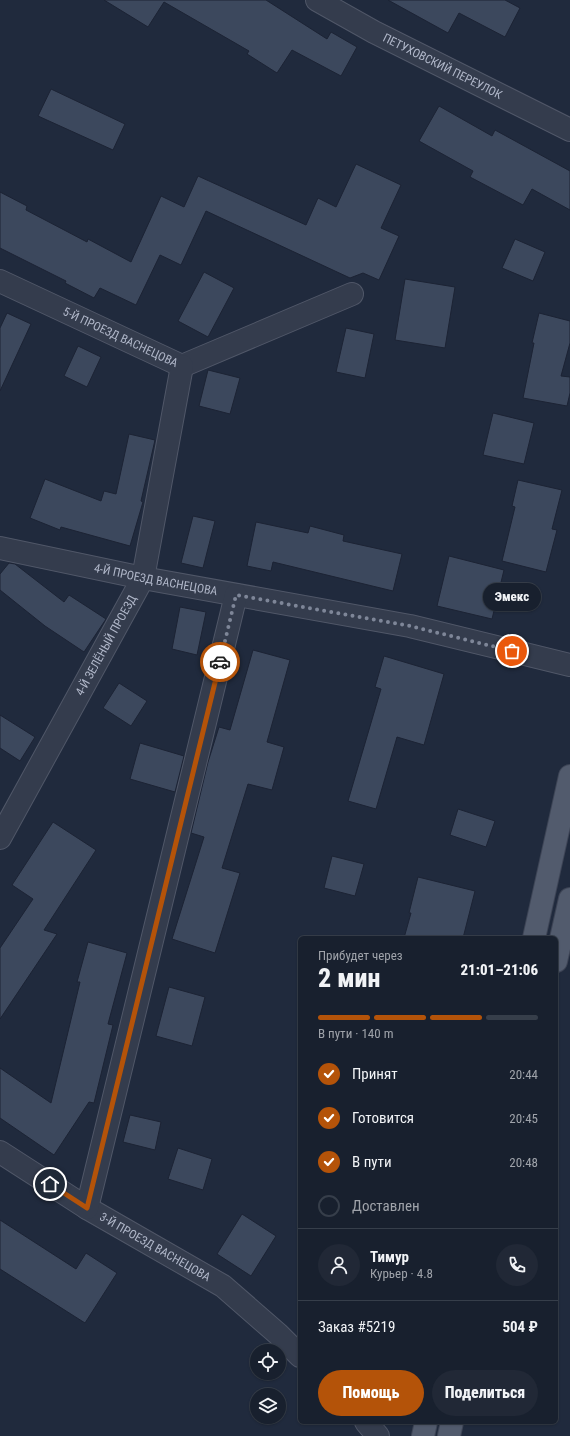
<!DOCTYPE html>
<html lang="ru">
<head>
<meta charset="utf-8">
<style>
	:root { --surface:#18202e; --page:#212836; --text:#f1f3f6; --muted:#9fa3aa; --line:#363e4a; --accent:#b45309 }
	body { margin:0; font-family:"Roboto Condensed",sans-serif; background:var(--page); color:var(--text); height:100vh; display:flex; flex-direction:column; font-size:15px; white-space:nowrap }
	* { box-sizing:border-box; margin:0 }
	p { font-size:13px; color:var(--muted) }
	.icon { flex:none; width:22px; height:22px; fill:none; stroke:currentColor; stroke-width:2; stroke-linecap:round; stroke-linejoin:round }
	.map { position:relative; flex:1; overflow:hidden }
	.sheet { position:absolute; left:298px; top:936px; width:260px; height:488px; display:flex; flex-direction:column; background:var(--surface); border-radius:6px; box-shadow:0 1px 3px #0004,0 0 0 1px var(--line) }
	.sheet>* { flex:none }
	.buttons { position:absolute; left:250px; top:1344px; display:grid; gap:8px }
	.buttons a { display:grid; place-items:center; width:36px; height:36px; border-radius:50%; background:var(--surface); box-shadow:0 1px 3px #0004,0 0 0 1px var(--line); font-size:20px }
	.pin { position:absolute; display:grid; place-items:center; width:34px; height:34px; color:#fff; margin:-17px; border:2px solid #fff; border-radius:50%; box-shadow:0 1px 4px #0007 }
	.courier { position:absolute; display:grid; place-items:center; width:40px; height:40px; margin:-20px; border:3px solid #b45309; border-radius:50%; background:#fff; color:#222; box-shadow:0 1px 5px #0007 }
	.bubble { position:absolute; height:28px; border-radius:14px; background:var(--surface); box-shadow:0 1px 3px #0004,0 0 0 1px var(--line); font-size:13px; font-weight:800; line-height:28px; text-align:center }
	.overview em { font-style:normal; font-weight:800 }
	.overview div { display:flex; flex-direction:column-reverse }
	.overview { display:flex; align-items:center; justify-content:space-between; height:68px; padding:0 20px }
	h1 { font-size:26px; font-weight:800; line-height:30px }
	.bar { display:grid; grid-template-columns:repeat(4,1fr); gap:6px 4px; align-content:center; height:48px; padding:0 20px }
	.bar i { height:5px; border-radius:3px; background:var(--line) }
	.bar .on { background:var(--accent) }
	.bar p { grid-column:span 4 }
	.line { display:flex; align-items:center; gap:10px; padding:0 20px; border-top:1px solid var(--line) }
	.line div { flex:1 }
	.round { display:grid; place-items:center; flex:none; width:42px; height:42px; border-radius:21px; background:var(--page) }
	ol { padding:0 20px; list-style:none }
	li { display:flex; align-items:center; gap:12px; height:44px }
	li p { margin-inline-start:auto }
	li .icon { padding:4px; border-radius:50%; background:var(--accent); color:#fff; stroke-width:4 }
	li:last-child { color:var(--muted) }
	li i { width:22px; height:22px; border:2px solid var(--line); border-radius:50% }
	.primary-button { display:flex; gap:8px; margin-top:auto; padding:8px 20px }
	.primary-button a { flex:1; height:46px; border-radius:24px; background:var(--accent); color:#fff; font-size:16px; font-weight:800; line-height:46px; text-align:center }
	.primary-button a+a { background:var(--page); color:var(--text) }
	.map>svg:first-child { display:block }
</style>
</head>
<body>
<div class="map">
<svg width="570" height="1436" viewBox="0 0 570 1436">
	<rect width="100%" height="100%" fill="#202a3d"/>
	<g fill="#3c485d" stroke="#1c2334">
		<polygon points="104,0 266,0 327,39 331,32 357,47 341,76 292,50 277,73 247,54 249,51 164,2 148,27"/>
		<polygon points="388,0 505,0 520,8 505,37 459,13 448,33"/>
		<polygon points="51,89 125,124 113,150 38,116"/>
		<polygon points="439,106 492,136 495,130 570,171 570,210 532,189 523,205 470,177 473,171 419,141"/>
		<polygon points="356,164 401,185 381,228 399,236 379,280 363,273 350,278 206,211 181,265 160,255 136,305 100,288 94,298 65,283 66,281 0,248 0,192 27,206 26,210 87,242 88,239 131,262 161,196 184,207 198,176 306,225 318,198 336,207"/>
		<polygon points="515,239 545,252 533,281 502,268"/>
		<polygon points="204,272 234,288 208,337 178,321"/>
		<polygon points="405,279 455,287 445,348 395,340"/>
		<polygon points="7,313 31,324 0,391 0,328"/>
		<polygon points="539,313 570,321 570,343 561,376 570,377 570,393 567,406 523,398 534,343 532,343"/>
		<polygon points="346,328 374,334 365,378 336,372"/>
		<polygon points="78,346 101,357 87,387 64,376"/>
		<polygon points="208,370 240,378 230,414 199,406"/>
		<polygon points="493,413 534,423 524,464 483,455"/>
		<polygon points="129,434 155,440 141,501 143,502 130,546 61,527 60,530 30,518 45,479 101,501 104,491 116,494"/>
		<polygon points="518,480 562,490 552,529 557,530 546,572 502,561 515,507 512,506"/>
		<polygon points="193,516 215,521 203,568 181,563"/>
		<polygon points="256,522 308,533 310,526 344,535 343,541 402,554 393,591 273,562 271,571 247,566"/>
		<polygon points="449,556 504,570 492,619 437,606"/>
		<polygon points="9,563 15,564 64,602 69,595 106,619 84,652 45,626 0,590 0,574"/>
		<polygon points="180,607 206,612 197,655 172,649"/>
		<polygon points="253,650 290,660 267,742 284,747 272,790 248,784 222,868 240,873 215,953 172,939 204,837 191,833 208,762 219,727 230,730"/>
		<polygon points="384,656 444,674 424,745 397,737 376,809 348,801 381,689 375,687"/>
		<polygon points="119,683 147,701 131,726 103,708"/>
		<polygon points="0,715 35,737 20,761 0,748"/>
		<polygon points="140,743 184,756 175,792 130,779"/>
		<polygon points="458,809 495,821 486,847 450,835"/>
		<polygon points="53,822 96,850 44,930 57,934 0,1019 0,948 33,899 12,885"/>
		<polygon points="332,856 364,864 355,896 324,888"/>
		<polygon points="418,877 475,891 463,938 404,938 411,913 409,913"/>
		<polygon points="88,942 127,953 108,1024 113,1025 94,1103 89,1102 54,1155 0,1118 0,1068 51,1103 80,982 77,982"/>
		<polygon points="169,987 205,997 192,1046 156,1036"/>
		<polygon points="130,1115 161,1122 155,1150 123,1142"/>
		<polygon points="178,1148 212,1159 203,1190 168,1179"/>
		<polygon points="242,1214 276,1236 251,1276 217,1254"/>
		<polygon points="0,1220 76,1269 86,1253 117,1273 85,1323 0,1269"/>
	</g>
	<g fill="none" stroke-linecap="round" stroke-linejoin="round">
		<defs>
			<g id="minor">
				<path id="s1" d="M317,0L374,32L570,130"/>
				<path id="s2" d="M0,281L182,366L352,294"/>
				<path id="s3" d="M0,548L143,578L410,626L570,665"/>
				<path id="s4" d="M0,838L143,578L182,366"/>
				<path id="s5" d="M0,1152L87,1208L223,1286L278,1334L300,1356"/>
				<polyline points="87,1208 236,595"/>
				<polyline points="366,1422 378,1436"/>
			</g>
			<g id="major">
				<polyline points="534,938 570,776"/>
				<polyline points="556,961 570,899"/>
				<polyline points="423,1436 426,1422"/>
				<polyline points="449,1436 452,1422"/>
			</g>
		</defs>
		<use href="#minor" stroke="#505768" stroke-width="24"/>
		<use href="#major" stroke="#3e4556" stroke-width="24"/>
		<use href="#minor" stroke="#343c4d" stroke-width="22"/>
		<use href="#major" stroke="#525b6d" stroke-width="22"/>
	</g>
	<g fill="none" stroke-linecap="round" stroke-linejoin="round">
		<polyline stroke="#7e8698" stroke-width="4" stroke-dasharray="0 7.2" points="220,662 236,595 410,626 512,651"/>
		<polyline stroke="#b45309" stroke-width="5" points="50,1184 87,1208 220,662"/>
	</g>
	<g text-anchor="middle" dominant-baseline="central" stroke-width="3" stroke-linejoin="round" paint-order="stroke">
		<g font-size="12" fill="#b0b7c9" stroke="#1a2232">
			<text stroke="none"><textPath href="#s1" startOffset="142">ПЕТУХОВСКИЙ ПЕРЕУЛОК</textPath></text>
			<text stroke="none"><textPath href="#s2" startOffset="133">5-Й ПРОЕЗД ВАСНЕЦОВА</textPath></text>
			<text stroke="none"><textPath href="#s3" startOffset="159">4-Й ПРОЕЗД ВАСНЕЦОВА</textPath></text>
			<text stroke="none"><textPath href="#s4" startOffset="220">4-Й ЗЕЛЁНЫЙ ПРОЕЗД</textPath></text>
			<text stroke="none"><textPath href="#s5" startOffset="182">3-Й ПРОЕЗД ВАСНЕЦОВА</textPath></text>
		</g>
	</g>
</svg>
<div class="buttons">
<a><svg class="icon" aria-label="locate" viewBox="0 0 24 24"><circle cx="12" cy="12" r="6"/><path d="M12 2v4M12 18v4M2 12h4M18 12h4"/></svg></a>
<a><svg class="icon" aria-label="layers" viewBox="0 0 24 24"><path d="M12 4l9 5-9 5-9-5zM3 14l9 5 9-5"/></svg></a>
</div>
<div class="pin" style="left:512px;top:651px;background:#ea580c"><svg class="icon" aria-label="bag" viewBox="0 0 24 24"><path d="M5 8h14l-1 12H6zM9 8a3 3 0 0 1 6 0"/></svg></div>
<div class="pin" style="left:50px;top:1184px;background:#1f2937"><svg class="icon" aria-label="home" viewBox="0 0 24 24"><path d="M3 11l9-7 9 7M6 9v11h12V9"/></svg></div>
<div class="courier" style="left:220px;top:662px"><svg class="icon" aria-label="car" viewBox="0 0 24 24"><path d="M5 17H2v-5l4-1 3-4h7l3 4 3 1v5h-3M9 17h6M6 11h13"/><circle cx="7" cy="17" r="2"/><circle cx="17" cy="17" r="2"/></svg></div>
<div class="bubble" style="left:483px;top:583px;width:58px">Эмекс</div>
<section class="sheet">
<div class="overview"><div><h1>2 мин</h1><p>Прибудет через</p></div><em>21:01–21:06</em></div>
<div class="bar"><i class="on"></i><i class="on"></i><i class="on"></i><i></i><p>В пути · 140 m</p></div>
<ol>
<li><svg class="icon" aria-label="check" viewBox="0 0 24 24"><path d="M5 12l5 5 9-10"/></svg>Принят<p>20:44</p></li>
<li><svg class="icon" aria-label="check" viewBox="0 0 24 24"><path d="M5 12l5 5 9-10"/></svg>Готовится<p>20:45</p></li>
<li><svg class="icon" aria-label="check" viewBox="0 0 24 24"><path d="M5 12l5 5 9-10"/></svg>В пути<p>20:48</p></li>
<li><i></i>Доставлен</li>
</ol>
<div class="line" style="height:72px"><a class="round"><svg class="icon" aria-label="person" viewBox="0 0 24 24"><circle cx="12" cy="8" r="4"/><path d="M4 21q1-7 8-7t8 7"/></svg></a><div><b>Тимур</b><p>Курьер · 4.8</p></div><a class="round"><svg class="icon" aria-label="phone" viewBox="0 0 24 24"><path d="M5 4h4l2 5-3 2q2 4 5 5l2-3 5 2v4C11 20 4 13 5 4z"/></svg></a></div>
<div class="line" style="height:52px"><div>Заказ #5219</div><b>504 ₽</b></div>
<div class="primary-button"><a>Помощь</a><a>Поделиться</a></div>
</section>
</div>
</body>
</html>
